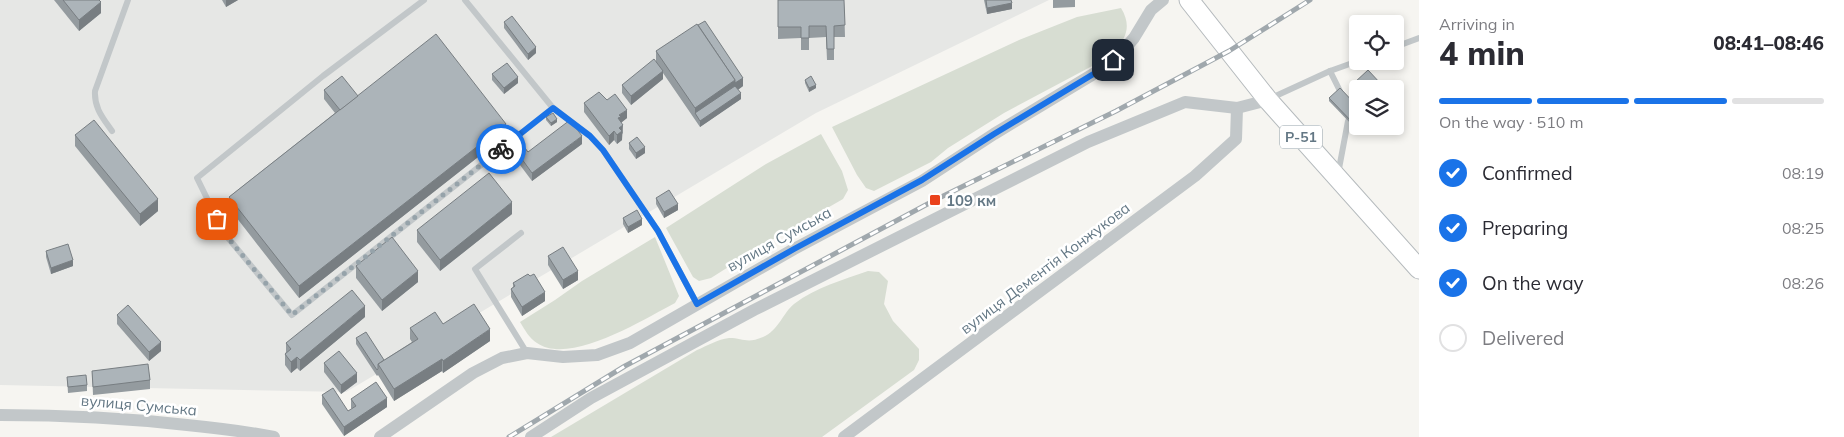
<!DOCTYPE html>
<html lang="en">
<head>
<meta charset="utf-8">
<style>
	:root { --surface:#fff; --page:#f2f2f3; --text:#2b2b33; --muted:#7c7c81; --line:#e1e1e2; --accent:#1a73e8 }
	body { margin:0; font-family:Mulish,sans-serif; background:var(--page); color:var(--text); height:100vh; display:flex; flex-direction:column; font-size:19px; white-space:nowrap }
	* { box-sizing:border-box; margin:0 }
	p { font-size:16px; color:var(--muted) }
	.icon { flex:none; width:28px; height:28px; fill:none; stroke:currentColor; stroke-width:2; stroke-linecap:round; stroke-linejoin:round }
	.map { position:relative; flex:1; overflow:hidden }
	.drawer { display:flex; flex-direction:column; background:var(--surface); width:425px }
	.drawer>* { flex:none }
	.controls { position:absolute; left:1349px; top:15px; display:grid; gap:10px }
	.controls a { display:grid; place-items:center; width:55px; height:55px; border-radius:5px; background:var(--surface); box-shadow:0 2px 8px #0003; font-size:25px }
	.pin { position:absolute; display:grid; place-items:center; width:42px; height:42px; color:#fff; margin:-21px; border-radius:10px; box-shadow:0 2px 8px #0006 }
	.courier { position:absolute; display:grid; place-items:center; width:50px; height:50px; margin:-25px; border:4px solid #1a73e8; border-radius:50%; background:#fff; color:#222; box-shadow:0 1px 6px #0007 }
	.headline em { font-style:normal; font-weight:800 }
	.headline div { display:flex; flex-direction:column-reverse }
	.headline { display:flex; align-items:center; justify-content:space-between; height:85px; padding:0 20px }
	h1 { font-size:32px; font-weight:800; line-height:38px }
	.bar { display:grid; grid-template-columns:repeat(4,1fr); gap:8px 5px; align-content:center; height:60px; padding:0 20px }
	.bar i { height:6px; border-radius:4px; background:var(--line) }
	.bar .selected { background:var(--accent) }
	.bar p { grid-column:span 4 }
	ol { padding:0 20px; list-style:none }
	li { display:flex; align-items:center; gap:15px; height:55px }
	li p { margin-inline-start:auto }
	li .icon { padding:5px; border-radius:50%; background:var(--accent); color:#fff; stroke-width:4 }
	li:last-child { color:var(--muted) }
	li i { width:28px; height:28px; border:2px solid var(--line); border-radius:50% }
	main { display:flex; flex:1; min-height:0 }
	.map>svg:first-child { display:block }
</style>
</head>
<body>
<main>
<div class="map">
<svg width="1419" height="437" viewBox="0 0 1419 437">
	<rect width="100%" height="100%" fill="#f6f5f1"/>
	<polygon fill="#e6e7e5" points="0,0 1049,0 816,113 346,392 0,385"/>
	<g fill="#d7ddd2">
		<path d="M1121,8C1137,34 1117,50 1096,64L1004,113L948,148L931,162L874,191L866,188L857,175L832,127L1019,40L1077,17Z"/>
		<polygon points="821,134 842,171 848,190 843,199 763,245 711,278 699,281 693,277 666,228 766,164"/>
		<path d="M655,237L679,296L675,303C644,319 570,366 537,343C529,338 525,330 520,322L555,300L582,281Z"/>
		<path d="M868,271L879,272L888,281L884,304L893,321L919,349V360L914,370L822,437H551L697,350C707,346 718,339 729,338C743,338 747,344 763,337C778,331 783,313 794,304C816,287 843,280 868,271Z"/>
	</g>
	<g fill="none" stroke-linecap="round" stroke-linejoin="round">
		<defs>
			<polyline id="primary" points="1189,0 1268,100 1419,269"/>
		</defs>
		<use href="#primary" stroke="#b5babd" stroke-width="21"/>
		<g stroke="#c2c7c9" stroke-width="6">
			<polyline points="424,0 323,76 197,178 224,233 292,315 553,108"/>
			<polyline points="465,0 553,108 590,136 603,150 658,231 697,304"/>
			<polyline points="1395,47 1419,38"/>
			<polyline points="1330,71 1340,91"/>
			<polyline points="1269,99 1330,71 1358,61"/>
			<path d="M112,131C103,118 94,108 95,91L128,0"/>
			<polyline points="1338,174 1348,121"/>
			<polyline points="521,233 475,269 527,353"/>
		</g>
		<g stroke="#c2c7c9" stroke-width="12">
			<path d="M0,415C63,415 125,418 187,425C216,428 245,431 274,437"/>
			<polyline points="380,437 473,373 502,358 527,353 563,357 597,355 630,343 794,249 922,181 994,134 1105,67 1121,53 1134,38 1151,10 1163,0"/>
			<polyline points="531,437 591,398 754,310 1088,142 1185,102 1237,108 1268,100"/>
			<polyline points="844,437 1195,176 1236,139 1237,108"/>
		</g>
		<use href="#primary" stroke="#fff" stroke-width="19"/>
		<defs>
			<polyline id="rail" points="509,437 625,366 935,200 1116,111 1229,51 1310,0"/>
		</defs>
		<use href="#rail" stroke="#a0a8ad" stroke-width="5"/>
		<use href="#rail" stroke="#fff" stroke-width="3" stroke-dasharray="9" stroke-linecap="butt"/>
	</g>
	<g fill="#949b9f">
		<polygon points="54,0 99,0 101,13 79,31"/>
		<polygon points="222,0 238,0 226,7"/>
		<polygon points="778,0 844,0 845,37 834,37 834,60 827,60 826,37 809,38 809,50 801,50 801,38 778,39"/>
		<polygon points="984,0 1011,0 1012,9 987,14"/>
		<polygon points="1053,0 1075,0 1075,7 1053,8"/>
		<polygon points="504,22 536,53 528,60 504,28"/>
		<polygon points="656,51 743,86 738,90 741,99 700,127 663,73 663,79 631,105 622,93 622,85 656,62"/>
		<polygon points="492,74 518,83 504,94 492,80"/>
		<polygon points="805,80 816,88 809,92 805,83"/>
		<polygon points="1354,83 1381,89 1358,89 1358,93 1354,89"/>
		<polygon points="324,90 358,96 506,135 299,298 229,208 229,197 335,113 324,99"/>
		<polygon points="1329,98 1358,107 1355,128 1329,101"/>
		<polygon points="584,103 627,118 621,122 623,133 622,134 622,140 617,144 614,140 609,145 584,112"/>
		<polygon points="546,117 557,122 551,126 546,120"/>
		<polygon points="75,135 158,211 140,226 75,146"/>
		<polygon points="629,143 645,153 636,159 629,149"/>
		<polygon points="511,144 528,152 582,144 532,181 511,153"/>
		<polygon points="656,198 678,210 664,218 656,204"/>
		<polygon points="512,214 440,271 417,242 417,230"/>
		<polygon points="623,218 642,225 628,233 623,224"/>
		<polygon points="46,251 73,266 51,274 46,257"/>
		<polygon points="548,256 578,280 563,289 548,265"/>
		<polygon points="356,266 418,282 382,311 356,278"/>
		<polygon points="530,276 545,301 522,316 511,297 511,289 513,287 513,283"/>
		<polygon points="117,315 161,351 149,361 117,324"/>
		<polygon points="365,317 300,371 297,368 291,373 285,365 285,354 286,352 286,343"/>
		<polygon points="443,324 490,341 443,373 442,371 394,401 378,375 377,376 356,344 356,338 384,360 412,342 410,339 410,328"/>
		<polygon points="324,363 357,382 341,394 324,372"/>
		<polygon points="92,371 150,380 150,389 93,395"/>
		<polygon points="67,377 87,385 87,391 68,393"/>
		<polygon points="322,395 348,411 352,409 351,408 351,399 387,407 344,436 322,404"/>
	</g>
	<g fill="#787e82">
		<polygon points="226,0 238,0 226,7"/>
		<polygon points="101,2 101,13 79,31 79,20"/>
		<polygon points="1012,3 1012,9 987,14 987,8"/>
		<polygon points="536,47 536,53 528,60 528,54"/>
		<polygon points="663,71 663,79 631,105 631,96"/>
		<polygon points="518,77 518,83 504,94 504,88"/>
		<polygon points="743,78 743,86 698,118 695,113 695,108 735,80"/>
		<polygon points="1381,84 1381,89 1376,89"/>
		<polygon points="816,85 816,88 809,92 809,88"/>
		<polygon points="741,93 741,99 700,127 700,121"/>
		<polygon points="627,110 627,118 621,123 618,118 619,115"/>
		<polygon points="557,119 557,122 551,126 551,123"/>
		<polygon points="506,124 506,135 299,298 299,286"/>
		<polygon points="623,125 622,140 617,144 617,135 619,128"/>
		<polygon points="614,131 614,140 609,145 609,136"/>
		<polygon points="582,136 582,144 532,181 532,173"/>
		<polygon points="645,147 645,153 636,159 636,153"/>
		<polygon points="158,199 158,211 140,226 140,214"/>
		<polygon points="512,202 512,214 440,271 440,260"/>
		<polygon points="678,204 678,210 664,218 664,212"/>
		<polygon points="642,219 642,225 628,233 628,227"/>
		<polygon points="73,260 73,266 51,274 51,268"/>
		<polygon points="418,271 418,282 382,311 382,300"/>
		<polygon points="578,271 578,280 563,289 563,280"/>
		<polygon points="545,292 545,301 522,316 522,307"/>
		<polygon points="365,306 365,317 300,371 300,360"/>
		<polygon points="490,329 490,341 443,373 443,361"/>
		<polygon points="161,342 161,351 149,361 149,352"/>
		<polygon points="297,357 297,368 291,373 291,362"/>
		<polygon points="442,359 442,371 394,401 394,389"/>
		<polygon points="357,373 357,382 341,394 341,385"/>
		<polygon points="387,398 387,407 344,436 344,427"/>
	</g>
	<g fill="#acb4b9" stroke="#787e82">
		<polygon points="63,0 99,0 101,2 79,20"/>
		<polygon points="778,0 844,0 845,25 834,26 834,49 827,49 826,26 809,26 809,38 801,38 801,27 778,27"/>
		<polygon points="986,0 1011,0 1012,3 987,8"/>
		<polygon points="512,16 536,47 528,54 504,22"/>
		<polygon points="705,21 743,78 735,83 735,80 698,25"/>
		<polygon points="697,24 735,80 695,108 656,51"/>
		<polygon points="436,34 506,124 299,286 229,197"/>
		<polygon points="654,59 663,71 631,96 622,85"/>
		<polygon points="507,63 518,77 504,88 492,74"/>
		<polygon points="1368,70 1381,84 1376,89 1359,89 1354,83"/>
		<polygon points="342,76 358,96 340,110 324,90"/>
		<polygon points="811,76 816,85 809,88 805,80"/>
		<polygon points="735,86 741,93 700,121 695,113"/>
		<polygon points="1340,88 1358,107 1358,123 1355,125 1329,98"/>
		<polygon points="599,92 607,100 615,94 627,110 619,115 621,117 618,118 623,125 619,128 622,131 617,135 614,131 609,136 584,103"/>
		<polygon points="553,113 557,119 551,123 546,117"/>
		<polygon points="94,120 158,199 140,214 75,135"/>
		<polygon points="570,120 582,136 532,173 511,144 518,139 528,152"/>
		<polygon points="637,137 645,147 636,153 629,143"/>
		<polygon points="489,173 512,202 440,260 417,230"/>
		<polygon points="669,190 678,204 664,212 656,198"/>
		<polygon points="637,210 642,219 628,227 623,218"/>
		<polygon points="392,237 418,271 382,300 356,266"/>
		<polygon points="68,244 73,260 51,268 46,251"/>
		<polygon points="563,247 578,271 563,280 548,256"/>
		<polygon points="528,274 530,276 534,274 545,292 522,307 511,289 515,286 513,283"/>
		<polygon points="352,290 365,306 300,360 297,357 291,362 285,354 291,349 286,343"/>
		<polygon points="474,304 490,329 443,361 442,359 394,389 378,364 418,339 410,328 435,312 443,324"/>
		<polygon points="128,305 161,342 149,352 117,315"/>
		<polygon points="366,332 384,360 378,364 378,369 377,370 356,338"/>
		<polygon points="339,351 357,373 341,385 324,363"/>
		<polygon points="148,364 150,380 93,387 92,371"/>
		<polygon points="86,375 87,385 68,387 67,377"/>
		<polygon points="376,382 387,398 344,427 322,395 333,388 348,411 356,406 351,399"/>
	</g>
	<g fill="none" stroke-linecap="round" stroke-linejoin="round">
		<polyline stroke="#96a3aa" stroke-width="5" stroke-dasharray="0 9" points="217,219 224,233 292,315 501,149"/>
		<polyline stroke="#1a73e8" stroke-width="6" points="501,149 553,108 590,136 603,150 658,231 697,304 794,249 922,180 994,134 1105,67 1113,60"/>
	</g>
	<rect fill="#ea421c" stroke="#fff" stroke-width="2" x="929" y="194" width="12" height="12" rx="2.5"/>
	<g text-anchor="middle" dominant-baseline="central" stroke-width="5" stroke-linejoin="round" paint-order="stroke">
		<rect fill="#fff" stroke="#92a0a9" stroke-width="1" x="1280" y="125.5" width="42" height="23" rx="4"/>
		<g font-size="14" font-weight="bold" fill="#637784">
			<text x="1301" y="137">Р-51</text>
		</g>
		<g font-size="15" font-weight="bold" fill="#637784" stroke="#fff" text-anchor="start">
			<text x="946" y="200">109 км</text>
		</g>
		<g font-size="15" fill="#637784" stroke="#fff">
			<text transform="translate(779 239) rotate(-29)">вулиця Сумська</text>
			<text transform="translate(1045 268) rotate(-37)">вулиця Дементія Конжукова</text>
			<text transform="translate(139 405) rotate(5)">вулиця Сумська</text>
		</g>
	</g>
</svg>
<div class="controls">
<a><svg class="icon" aria-label="locate" viewBox="0 0 24 24"><circle cx="12" cy="12" r="6"/><path d="M12 2v4M12 18v4M2 12h4M18 12h4"/></svg></a>
<a><svg class="icon" aria-label="layers" viewBox="0 0 24 24"><path d="M12 4l9 5-9 5-9-5zM3 14l9 5 9-5"/></svg></a>
</div>
<div class="pin" style="left:217px;top:219px;background:#ea580c"><svg class="icon" aria-label="bag" viewBox="0 0 24 24"><path d="M5 8h14l-1 12H6zM9 8a3 3 0 0 1 6 0"/></svg></div>
<div class="pin" style="left:1113px;top:60px;background:#1f2937"><svg class="icon" aria-label="home" viewBox="0 0 24 24"><path d="M3 11l9-7 9 7M6 9v11h12V9"/></svg></div>
<div class="courier" style="left:501px;top:149px"><svg class="icon" aria-label="bike" viewBox="0 0 24 24"><circle cx="6" cy="16" r="4"/><circle cx="18" cy="16" r="4"/><path d="M6 16l4-8h5l3 8M10 8l3 8H6M13 5h3"/></svg></div>
</div>
<section class="drawer">
<div class="headline"><div><h1>4 min</h1><p>Arriving in</p></div><em>08:41–08:46</em></div>
<div class="bar"><i class="selected"></i><i class="selected"></i><i class="selected"></i><i></i><p>On the way · 510 m</p></div>
<ol>
<li><svg class="icon" aria-label="check" viewBox="0 0 24 24"><path d="M5 12l5 5 9-10"/></svg>Confirmed<p>08:19</p></li>
<li><svg class="icon" aria-label="check" viewBox="0 0 24 24"><path d="M5 12l5 5 9-10"/></svg>Preparing<p>08:25</p></li>
<li><svg class="icon" aria-label="check" viewBox="0 0 24 24"><path d="M5 12l5 5 9-10"/></svg>On the way<p>08:26</p></li>
<li><i></i>Delivered</li>
</ol>
</section>
</main>
</body>
</html>
